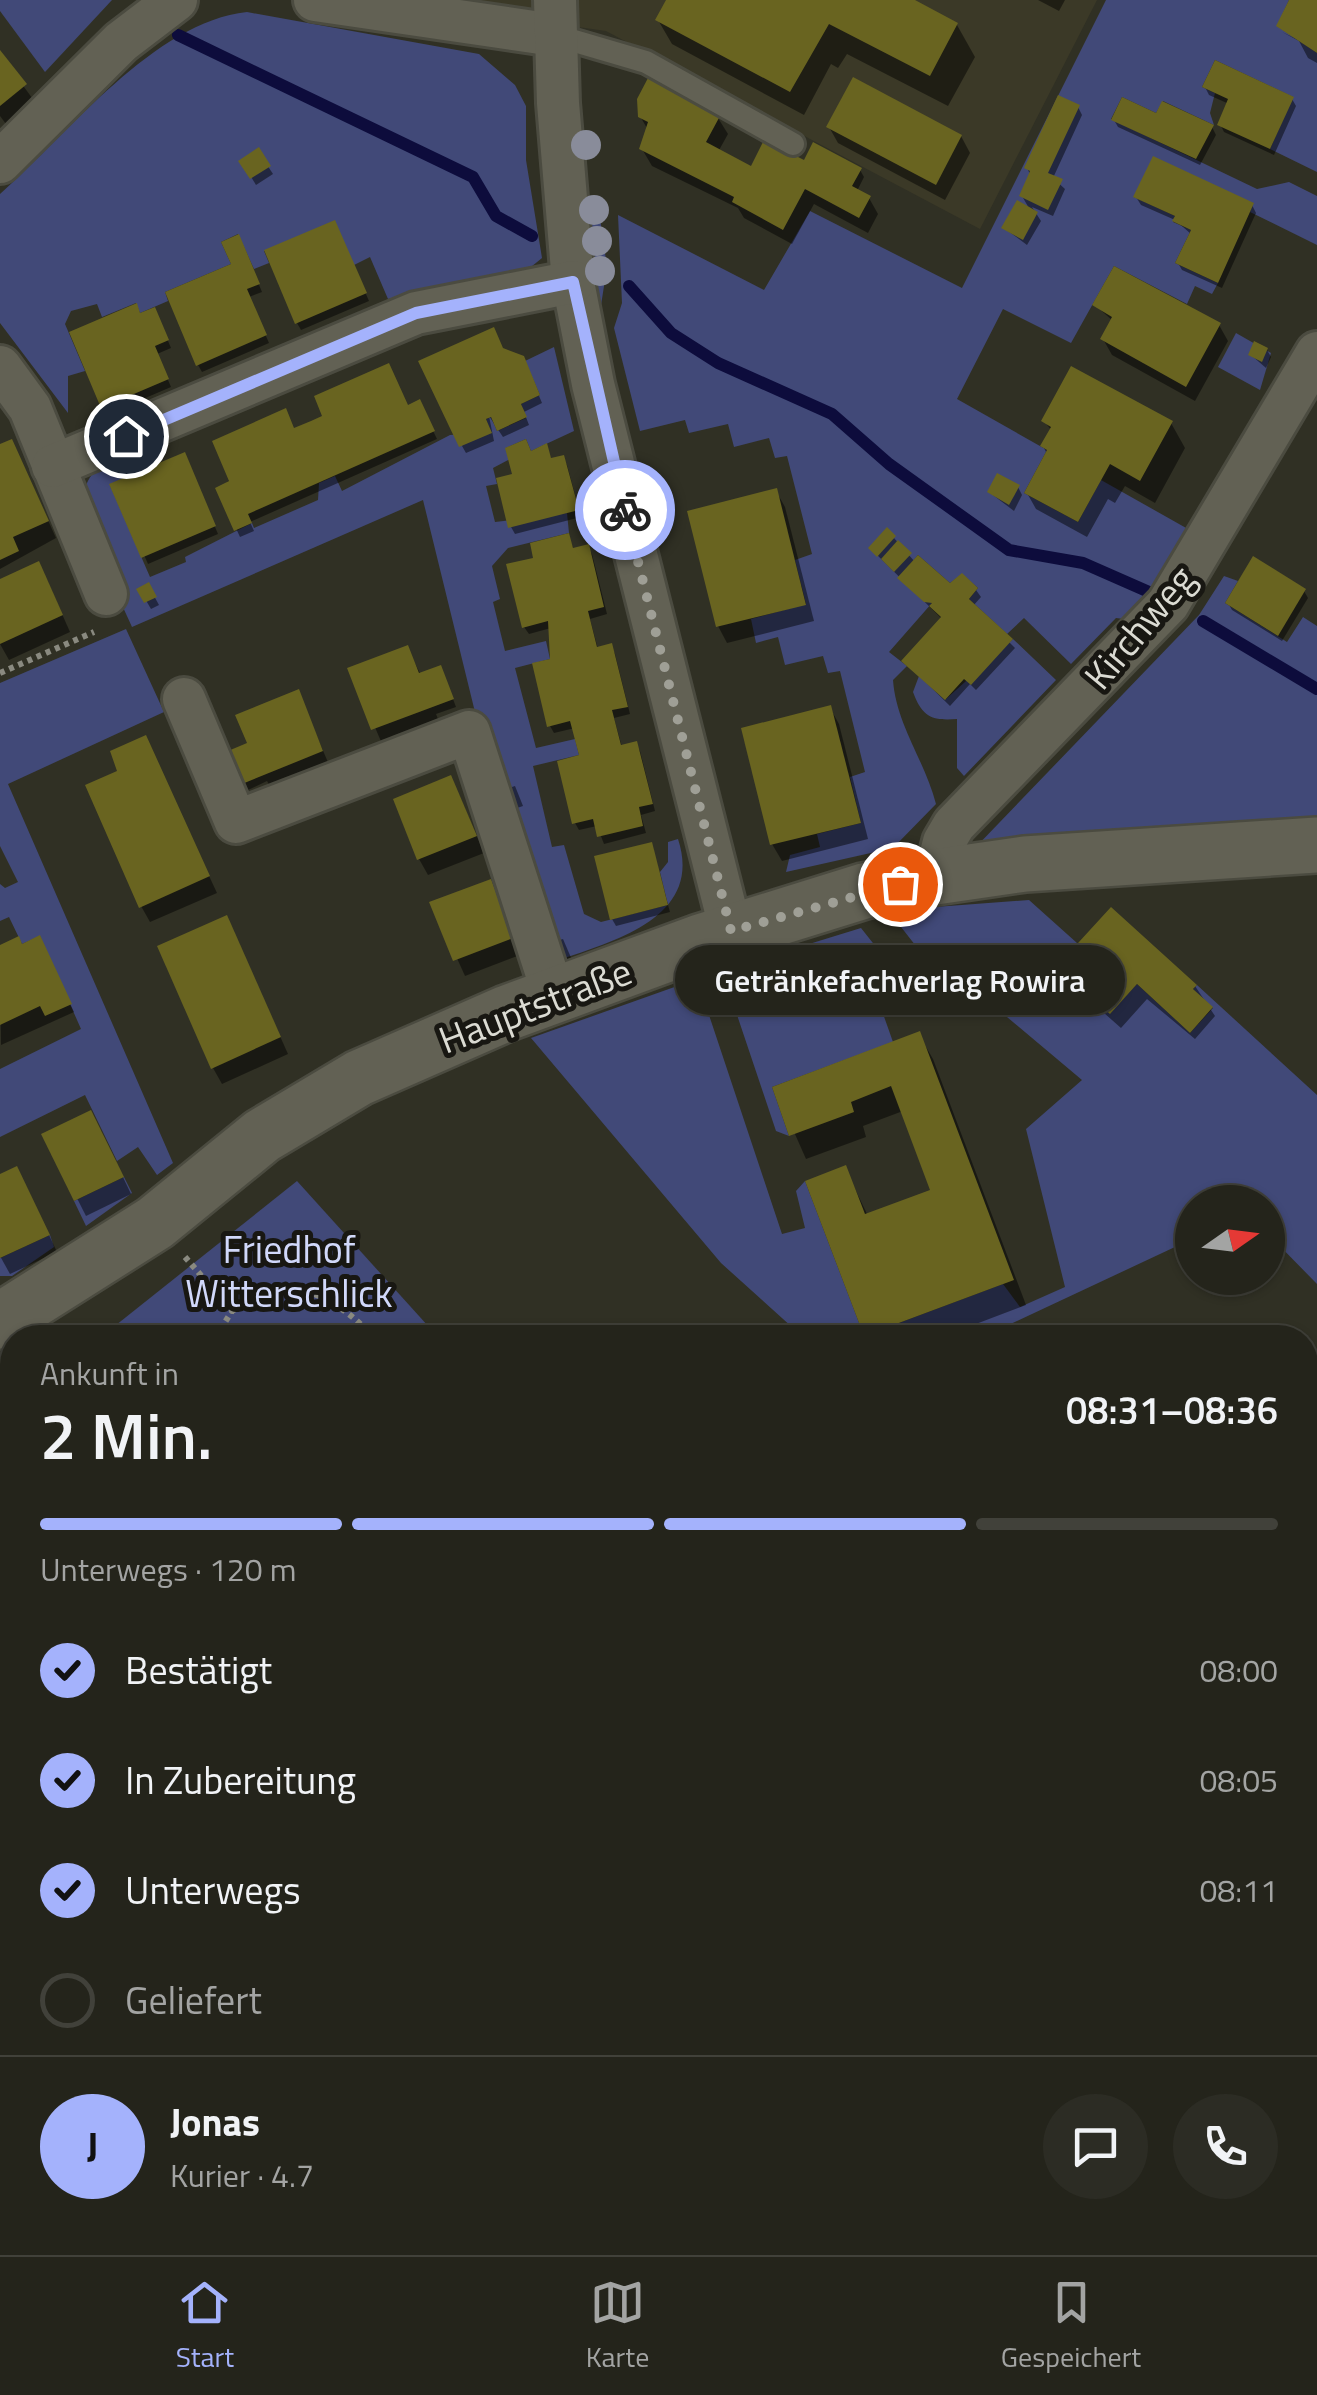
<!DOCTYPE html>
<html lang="de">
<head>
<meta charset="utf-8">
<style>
	:root { --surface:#24241b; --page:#2c2c24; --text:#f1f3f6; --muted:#a3a4a3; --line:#41413a; --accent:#a4b2fc }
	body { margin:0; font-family:"Titillium Web",sans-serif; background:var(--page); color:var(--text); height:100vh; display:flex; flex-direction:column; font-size:38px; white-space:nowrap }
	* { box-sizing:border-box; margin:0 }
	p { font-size:32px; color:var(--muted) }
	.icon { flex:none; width:55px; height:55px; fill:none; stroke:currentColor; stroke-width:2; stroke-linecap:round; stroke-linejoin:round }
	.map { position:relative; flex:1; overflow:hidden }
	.details { position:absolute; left:0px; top:1325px; width:1318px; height:930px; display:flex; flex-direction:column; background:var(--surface); border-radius:40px 40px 0 0; box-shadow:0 2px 8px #0004,0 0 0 2px var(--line) }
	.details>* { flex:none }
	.needle { width:65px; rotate:76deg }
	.controls { position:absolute; left:1175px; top:1185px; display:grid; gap:20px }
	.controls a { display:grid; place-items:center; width:110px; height:110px; border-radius:50%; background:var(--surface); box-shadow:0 2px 8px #0004,0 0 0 2px var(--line); font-size:50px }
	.pin { position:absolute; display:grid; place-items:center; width:85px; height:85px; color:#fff; margin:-42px; border:5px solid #fff; border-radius:50%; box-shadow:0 2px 10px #0007 }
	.courier { position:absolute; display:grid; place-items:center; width:100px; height:100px; margin:-50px; border:8px solid #a4b2fc; border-radius:50%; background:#fff; color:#222; box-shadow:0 2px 12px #0007 }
	.bubble { position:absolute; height:70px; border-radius:35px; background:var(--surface); box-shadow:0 2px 8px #0004,0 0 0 2px var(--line); font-size:32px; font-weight:600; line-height:70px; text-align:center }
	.summary em { font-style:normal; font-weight:600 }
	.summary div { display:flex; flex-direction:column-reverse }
	.summary { display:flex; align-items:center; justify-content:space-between; height:170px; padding:0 40px }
	h1 { font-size:65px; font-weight:600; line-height:75px }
	.bar { display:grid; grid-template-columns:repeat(4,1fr); gap:15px 10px; align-content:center; height:120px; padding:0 40px }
	.bar i { height:12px; border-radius:8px; background:var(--line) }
	.bar .on { background:var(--accent) }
	.bar p { grid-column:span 4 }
	.line { display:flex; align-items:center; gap:25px; padding:0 40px; border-top:2px solid var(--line) }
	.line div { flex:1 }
	.round { display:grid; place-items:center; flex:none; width:105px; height:105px; border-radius:52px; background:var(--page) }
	ol { padding:0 40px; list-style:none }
	li { display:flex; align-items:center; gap:30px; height:110px }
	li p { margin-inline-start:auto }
	li .icon { padding:10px; border-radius:50%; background:var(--accent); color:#111; stroke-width:4 }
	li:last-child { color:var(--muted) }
	li i { width:55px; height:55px; border:5px solid var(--line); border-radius:50% }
	.tabs { display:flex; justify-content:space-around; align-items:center; height:140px; border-top:2px solid var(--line); background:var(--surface); font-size:28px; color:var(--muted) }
	.tabs a { display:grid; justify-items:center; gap:5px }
	.tabs .on { color:var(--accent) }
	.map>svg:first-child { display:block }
</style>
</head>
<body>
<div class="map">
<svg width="1317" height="2255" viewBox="0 0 1317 2255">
	<rect width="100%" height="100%" fill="#303024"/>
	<polygon fill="#3b3927" points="390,0 1097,0 980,229 606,31"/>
	<g fill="#414978">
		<polygon points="0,0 112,0 45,72 0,11"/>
		<path d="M1106,0H1289L1277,26L1317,53V172L1270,149L1293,97L1215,60L1202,87L1215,93L1210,113L1214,125L1163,101L1156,113L1122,97L1111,119L1257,189L1289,182L1317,196V245L1250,212L1253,203L1134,197L1175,216L1173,222L1191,230L1175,263L1218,283L1212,294L1195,286L1187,304L1114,266L1071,343L1003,309L957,399L1047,450L1024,493L1078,522L1101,480L1195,533L1132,620L1116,618L1071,664L1024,618L1007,634L969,599L978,588L962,574L950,583L918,555L898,578L932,603L889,652L907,666L893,680C896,724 925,761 936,804L893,848L786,872L790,855L820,847L817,834L861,823L850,777L865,772L840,671L828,673L823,656L785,665L778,637L756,643L751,619L806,604L795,560L812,554L787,456L775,458L769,438L734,447L728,424L689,433L685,420L640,431L614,328L622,303L618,215L764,290L810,211L962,288Z"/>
		<path d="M247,12L479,54L515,85L526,106V160L542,258L526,271L388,299L370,257L354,265L264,251L269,263L254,269L238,234L221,242L231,264L165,292L168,301L140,313L136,303L102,317L97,304L71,311L65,324L85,371L68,376V413L0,323V194C69,133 154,22 247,12Z"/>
		<polygon points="598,204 607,267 599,318 583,205"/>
		<polygon points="1236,333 1271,353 1260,390 1218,367"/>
		<path d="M554,347L574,431L531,451L526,439L506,448L510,459L493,468L497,484L486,486L495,522L567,513L569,533L508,548L492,566L500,599L493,602L505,651L546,641L550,659L515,668L536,748L575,739L579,755L533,766L552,847L564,845L584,914L601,922L668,905L660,872L668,862V842L678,839C705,921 606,943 550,963L487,761L423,500L132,627C119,596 75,513 87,483C94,467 110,462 125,455L133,473L110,485L150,577L186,562L185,557L252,523L254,528L318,500L319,483L335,476L342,491L450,435L491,432L486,419L491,417L497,431L526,418L521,404L540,395L525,361Z"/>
		<polygon points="1224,576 1238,581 1225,603 1287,642 1303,617 1317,626 1317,818 973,850 1199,615"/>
		<polygon points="126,629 164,712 8,784 173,1163 157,1175 138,1147 117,1161 85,1095 0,1137 0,1069 81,1029 40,936 22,944 9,917 0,921 0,884 5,888 18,882 0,846 0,683"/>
		<path d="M1013,639L1056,680L964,776L957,768V719C932,721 922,717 913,692L919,676L946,699Z"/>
		<polygon points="1029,900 1077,943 1057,966 1110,1013 1137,984 1190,1033 1213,1008 1193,989 1197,985 1317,1095 1317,1284 1268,1234 1268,1202 1192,1202 1192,1239 983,1337 803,1337 721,1263 531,1038 697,979 782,1234 805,1228 796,1191 805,1181 864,1336 1003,1284 1020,1307 1065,1287 1026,1129 1082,1080 982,996 962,1005 894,918 935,907"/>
		<polygon points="861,928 915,996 881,1008 893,1042 772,1087 789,1136 776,1131 735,1009 731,968"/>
		<polygon points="124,1177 132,1193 86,1226 74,1201"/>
		<polygon points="297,1181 438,1337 101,1337"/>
		<polygon points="50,1235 54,1247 12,1276 0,1276 0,1258"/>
		<polygon points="12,1602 12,2242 735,2243 721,2255 27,2255 28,2249 0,2242 0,1607 4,1610"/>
		<polygon points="1258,2242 1270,2255 842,2255 831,2243"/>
	</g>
	<g fill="#0007">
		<polygon points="669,0 910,0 957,25 975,57 948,106 847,54 838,68 831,64 804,115 672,44 658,20"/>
		<polygon points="1038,0 1065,0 1059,11"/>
		<polygon points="1292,0 1317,4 1317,63 1308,58 1299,41 1282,32 1301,41"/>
		<polygon points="0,54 35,102 6,124 0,116"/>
		<polygon points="1205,87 1292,99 1296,106 1274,155 1224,132 1220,124 1229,104 1209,95"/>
		<polygon points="1078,107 1082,115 1053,178 1065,189 1053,216 1032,207 1041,221 1027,245 1004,228 1030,210 1022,196 1031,176 1027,168"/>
		<polygon points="640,116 718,118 728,134 718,152 752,169 860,170 864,177 857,191 869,198 878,214 868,233 814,204 792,244 744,218 738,208 652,166 642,149 648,130"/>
		<polygon points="1157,116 1212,127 1216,135 1200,165 1118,127 1114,120"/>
		<polygon points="829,127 961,136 970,153 945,200 838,143"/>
		<polygon points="258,151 273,174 256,185 242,162"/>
		<polygon points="1136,197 1252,205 1256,213 1222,288 1182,270 1178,263 1191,234 1175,220 1141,205"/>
		<polygon points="338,230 369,301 301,330 297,323"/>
		<polygon points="242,244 262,292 249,297 269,343 202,372 198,365"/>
		<polygon points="1095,305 1219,325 1228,341 1195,401 1112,355 1103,339 1113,321"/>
		<polygon points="141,315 158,317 171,348 157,354 171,387 108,414 103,407"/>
		<polygon points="1267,350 1271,357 1266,368 1251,355"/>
		<polygon points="503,351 527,367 542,403 524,412 529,425 503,437 489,416 494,441 466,453 462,446"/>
		<polygon points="407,408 423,410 437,439 250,522 254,531 240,537 218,489 294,431"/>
		<polygon points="1044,421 1171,423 1185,448 1155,503 1125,486 1115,503 1108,499 1087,537 1036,509 1027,493 1047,454 1043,446 1052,431"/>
		<polygon points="0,447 20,458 56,538 0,569"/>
		<polygon points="546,447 552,461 563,458 567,465 581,517 515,534 511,527 531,453"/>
		<polygon points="188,462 218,534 148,564 113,485"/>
		<polygon points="1018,487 1022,495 1014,511 989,492"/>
		<polygon points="776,491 785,507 814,621 727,643 718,626"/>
		<polygon points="568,536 574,550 587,547 592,554 607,614 590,619 598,649 611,646 615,654 630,714 614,718 622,747 636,744 640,751 655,811 641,815 646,833 604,844 597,826 579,830 575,823 582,757 575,728 554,733 550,726 551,628 529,634 524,627 536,559"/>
		<polygon points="894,538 915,562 950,586 976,590 981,597 973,606 1015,648 976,690 970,684 950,706 904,661 942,619 871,549"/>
		<polygon points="47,580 70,632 9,660 0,644 0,581"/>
		<polygon points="148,585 159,605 151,609 140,590"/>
		<polygon points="1304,591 1308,598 1282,641 1232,610 1228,603"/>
		<polygon points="407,648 421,675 444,675 456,707 436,714 440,724 383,746 350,669"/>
		<polygon points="298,692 330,767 272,790 267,781 248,790 244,783 250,745"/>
		<polygon points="830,708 839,724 868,839 782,861 772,844"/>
		<polygon points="145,738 217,893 150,922 141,906 121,772"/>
		<polygon points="515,786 523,806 514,809 506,789"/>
		<polygon points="459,795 484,853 428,875 419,859"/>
		<polygon points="651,845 670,912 616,926 612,919"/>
		<polygon points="490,882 520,955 465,976 432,903"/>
		<polygon points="235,935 288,1054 222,1084 213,1068"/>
		<polygon points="563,939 572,960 559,965 550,943"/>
		<polygon points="43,946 74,1012 1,1045 0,948"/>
		<polygon points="1060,966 1195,986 1215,1016 1195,1039 1147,999 1121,1028 1069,982"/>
		<polygon points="919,1035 933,1059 1026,1305 939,1338 867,1338 809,1182 845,1168 868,1216 933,1192 903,1111 863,1126 866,1137 806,1159 775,1089"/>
		<polygon points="100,1129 131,1194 86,1216 45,1135"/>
		<polygon points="0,1177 26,1186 57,1252 10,1274 0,1256"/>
		<polygon points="12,1475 12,1613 9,1616 0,1607 0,1487"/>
	</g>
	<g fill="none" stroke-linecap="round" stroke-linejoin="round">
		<g stroke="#0d0c3c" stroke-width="12">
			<polyline points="178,35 473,177 496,216 532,236"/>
			<polyline points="629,286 671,333 718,363 832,414 889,464 1009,550 1083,563 1149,592"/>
			<polyline points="1203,621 1317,689"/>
		</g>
	</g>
	<g fill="#696420">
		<polygon points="666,0 915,0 958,23 930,76 829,24 790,92 655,20"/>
		<polygon points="1289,0 1317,0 1317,53 1276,26"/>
		<polygon points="0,50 27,84 0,106"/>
		<polygon points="1215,60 1294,97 1270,149 1217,125 1228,99 1202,87"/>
		<polygon points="853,77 962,135 936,185 826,127"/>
		<polygon points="648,78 720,116 706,142 751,166 764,140 804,160 813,142 862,168 852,186 871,196 859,218 805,189 783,230 732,202 734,197 639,149 648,122 638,117 637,99"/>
		<polygon points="1058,95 1080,105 1048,173 1063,179 1048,210 1019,196 1030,171 1024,168"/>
		<polygon points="1122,97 1156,113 1162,101 1214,125 1196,159 1111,120"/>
		<polygon points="259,147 271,166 250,179 238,161"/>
		<polygon points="1153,156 1254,203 1218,283 1175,263 1191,230 1172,221 1175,216 1133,197"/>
		<polygon points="1017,200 1038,212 1023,240 1001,228"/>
		<polygon points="335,220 367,293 295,324 264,250"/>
		<polygon points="239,234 260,284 247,289 267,335 196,366 165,292 231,264 221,242"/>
		<polygon points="1114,266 1221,323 1186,387 1100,339 1112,317 1092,305"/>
		<polygon points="137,303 140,313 155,307 169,340 155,346 169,379 101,408 69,332"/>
		<polygon points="494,327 503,348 524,356 540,395 521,404 527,417 497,431 491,417 486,419 492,433 459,447 418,361"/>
		<polygon points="1254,341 1268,348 1262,362 1248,355"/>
		<polygon points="389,363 408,405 420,399 435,431 248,514 252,523 234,531 215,488 229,481 212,441 286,408 294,428 311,421 322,416 314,396"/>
		<polygon points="1071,366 1173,421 1140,481 1110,464 1078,522 1024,493 1047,450 1040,446 1051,427 1041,421"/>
		<polygon points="12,439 49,521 13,537 19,551 0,560 0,444"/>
		<polygon points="526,439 531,451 547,443 551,458 564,455 579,510 508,528 496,478 512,474 505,448"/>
		<polygon points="185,452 216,526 141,558 109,484"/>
		<polygon points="997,473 1020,485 1009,505 987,492"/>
		<polygon points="777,488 806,605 716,627 687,511"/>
		<polygon points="887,527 896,536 877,557 868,548"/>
		<polygon points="569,533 573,548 589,544 604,607 588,611 597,647 612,643 628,707 612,710 621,745 637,741 653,804 639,807 643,826 597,837 593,819 572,824 557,761 579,755 570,721 547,727 532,663 550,659 548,621 522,628 506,564 533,558 530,543"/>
		<polygon points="898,540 912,553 894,572 881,559"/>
		<polygon points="918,555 950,583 962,573 978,588 969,599 1013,639 971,685 964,679 945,700 901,661 941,617 929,606 932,603 924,602 897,578"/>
		<polygon points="1253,556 1306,589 1278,636 1225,603"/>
		<polygon points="39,561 63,615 0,644 0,579"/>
		<polygon points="149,582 157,597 144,603 136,589"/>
		<polygon points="408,645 419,673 441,665 454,699 371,730 347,668"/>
		<polygon points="299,689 323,751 242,784 228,751 247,743 235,715"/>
		<polygon points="831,705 861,823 770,845 741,728"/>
		<polygon points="146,735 210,876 139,908 85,785 117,771 110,751"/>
		<polygon points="451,775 477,836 417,860 393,799"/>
		<polygon points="652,842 668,905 610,920 594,856"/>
		<polygon points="491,879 513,938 453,961 429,902"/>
		<polygon points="1111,907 1197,985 1193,989 1213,1007 1190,1033 1137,984 1110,1014 1057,966"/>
		<polygon points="227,915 281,1037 211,1069 157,946"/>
		<polygon points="40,935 72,1004 45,1016 40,1006 0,1025 0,945 19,936 22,944"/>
		<polygon points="920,1031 1014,1280 864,1336 805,1181 846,1165 865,1214 930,1190 891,1086 851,1102 854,1112 789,1136 772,1087"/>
		<polygon points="91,1110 124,1177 74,1201 41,1134"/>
		<polygon points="17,1166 50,1235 0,1258 0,1174"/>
		<polygon points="57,1324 70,1338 43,1338"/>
		<polygon points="12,1472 12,1602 4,1611 0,1484"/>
		<polygon points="0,2242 28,2249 27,2255 0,2255"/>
	</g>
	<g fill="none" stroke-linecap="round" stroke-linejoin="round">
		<defs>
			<polyline id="service" points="554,35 646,62 793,144"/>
			<g id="minor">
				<polyline points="315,0 554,35"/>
				<polyline points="555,0 558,103 573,282 593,384 731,931"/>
				<polyline points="0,162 121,42 176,0"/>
				<polyline points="0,367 30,408 106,594"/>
				<polyline points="53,466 416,313 573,282"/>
				<polyline points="184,699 236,822 469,732 554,996"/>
				<polyline points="935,877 944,842 954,825 1168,604 1317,353"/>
			</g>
			<polyline id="secondary" points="0,1321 155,1223 262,1136 359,1078 507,1013 700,942 864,891 935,877 1025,864 1317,845"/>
		</defs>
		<use href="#service" stroke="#4b4b40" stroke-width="28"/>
		<use href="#minor" stroke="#4b4b40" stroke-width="48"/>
		<use href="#secondary" stroke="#4b4b40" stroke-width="60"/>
		<g stroke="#8a8a80" stroke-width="6" stroke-dasharray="5 5" stroke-linecap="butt">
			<polyline points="0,673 94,632"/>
			<path d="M185,1257L232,1311C243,1305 256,1296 268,1292C308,1279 349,1310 374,1338"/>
			<polyline points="215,1338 232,1311"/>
			<polyline points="973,2242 984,2255"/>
			<polyline points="1019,2242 1031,2255"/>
			<polyline points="1185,2242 1197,2255"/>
			<polyline points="1031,2255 1045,2242"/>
			<polyline points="1108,2255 1122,2242"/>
		</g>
		<use href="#service" stroke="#626154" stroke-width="22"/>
		<use href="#minor" stroke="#626154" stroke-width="42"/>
		<use href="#secondary" stroke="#626154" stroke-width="55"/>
	</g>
	<g fill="#898c9a">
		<circle cx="586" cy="145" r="15"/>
		<circle cx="594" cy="210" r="15"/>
		<circle cx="597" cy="241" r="15"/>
		<circle cx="600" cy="271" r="15"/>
	</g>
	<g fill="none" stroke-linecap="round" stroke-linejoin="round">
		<polyline stroke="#9f9f96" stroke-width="10" stroke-dasharray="0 18" points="625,510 731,931 900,884"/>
		<polyline stroke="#a4b2fc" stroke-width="12" points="126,436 416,313 573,282 625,510"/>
	</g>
	<g text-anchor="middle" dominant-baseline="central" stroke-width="10" stroke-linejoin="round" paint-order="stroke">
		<g font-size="38" fill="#dbdbd3" stroke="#181712">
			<text transform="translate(1139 627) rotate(-50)">Kirchweg</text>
			<text transform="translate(535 1005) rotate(-21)">Hauptstraße</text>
		</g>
		<g font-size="38" fill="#d1d8fa" stroke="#181712">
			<text x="289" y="1249">Friedhof<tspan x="289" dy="44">Witterschlick</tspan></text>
		</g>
	</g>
</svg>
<div class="controls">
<a><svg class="needle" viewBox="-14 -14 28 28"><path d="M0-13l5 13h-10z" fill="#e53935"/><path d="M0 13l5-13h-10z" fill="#a3a4a3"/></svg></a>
</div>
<div class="pin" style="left:900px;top:884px;background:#ea580c"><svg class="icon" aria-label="bag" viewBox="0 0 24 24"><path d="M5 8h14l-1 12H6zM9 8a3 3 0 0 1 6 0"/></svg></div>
<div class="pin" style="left:126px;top:436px;background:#1f2937"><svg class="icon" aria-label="home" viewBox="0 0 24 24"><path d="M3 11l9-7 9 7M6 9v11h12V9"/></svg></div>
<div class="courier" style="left:625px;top:510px"><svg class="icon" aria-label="bike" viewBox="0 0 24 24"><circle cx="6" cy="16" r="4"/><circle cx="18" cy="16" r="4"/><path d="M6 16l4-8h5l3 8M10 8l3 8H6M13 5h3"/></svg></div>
<div class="bubble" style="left:675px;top:945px;width:450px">Getränkefachverlag Rowira</div>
<section class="details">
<div class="summary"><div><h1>2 Min.</h1><p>Ankunft in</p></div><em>08:31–08:36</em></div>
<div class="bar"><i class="on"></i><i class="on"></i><i class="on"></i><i></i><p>Unterwegs · 120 m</p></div>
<ol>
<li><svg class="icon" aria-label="check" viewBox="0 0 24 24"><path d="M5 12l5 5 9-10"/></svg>Bestätigt<p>08:00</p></li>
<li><svg class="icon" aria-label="check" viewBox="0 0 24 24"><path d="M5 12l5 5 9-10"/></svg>In Zubereitung<p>08:05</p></li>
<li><svg class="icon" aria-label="check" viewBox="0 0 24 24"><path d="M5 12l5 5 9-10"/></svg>Unterwegs<p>08:11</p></li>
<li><i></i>Geliefert</li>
</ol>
<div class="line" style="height:180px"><b class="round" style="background:var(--accent);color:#111">J</b><div><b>Jonas</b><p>Kurier · 4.7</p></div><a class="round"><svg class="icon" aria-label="chat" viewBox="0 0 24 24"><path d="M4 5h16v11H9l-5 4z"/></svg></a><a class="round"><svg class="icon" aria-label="phone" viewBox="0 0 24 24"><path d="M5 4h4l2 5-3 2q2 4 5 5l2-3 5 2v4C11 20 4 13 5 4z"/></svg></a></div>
</section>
</div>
<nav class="tabs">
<a class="on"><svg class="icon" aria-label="home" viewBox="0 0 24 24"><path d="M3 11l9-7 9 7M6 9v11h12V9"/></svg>Start</a>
<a><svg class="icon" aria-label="map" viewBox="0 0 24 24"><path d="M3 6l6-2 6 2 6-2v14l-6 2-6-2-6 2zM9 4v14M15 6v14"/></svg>Karte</a>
<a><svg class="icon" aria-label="saved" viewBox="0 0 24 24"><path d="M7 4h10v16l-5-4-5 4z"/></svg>Gespeichert</a>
</nav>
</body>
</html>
